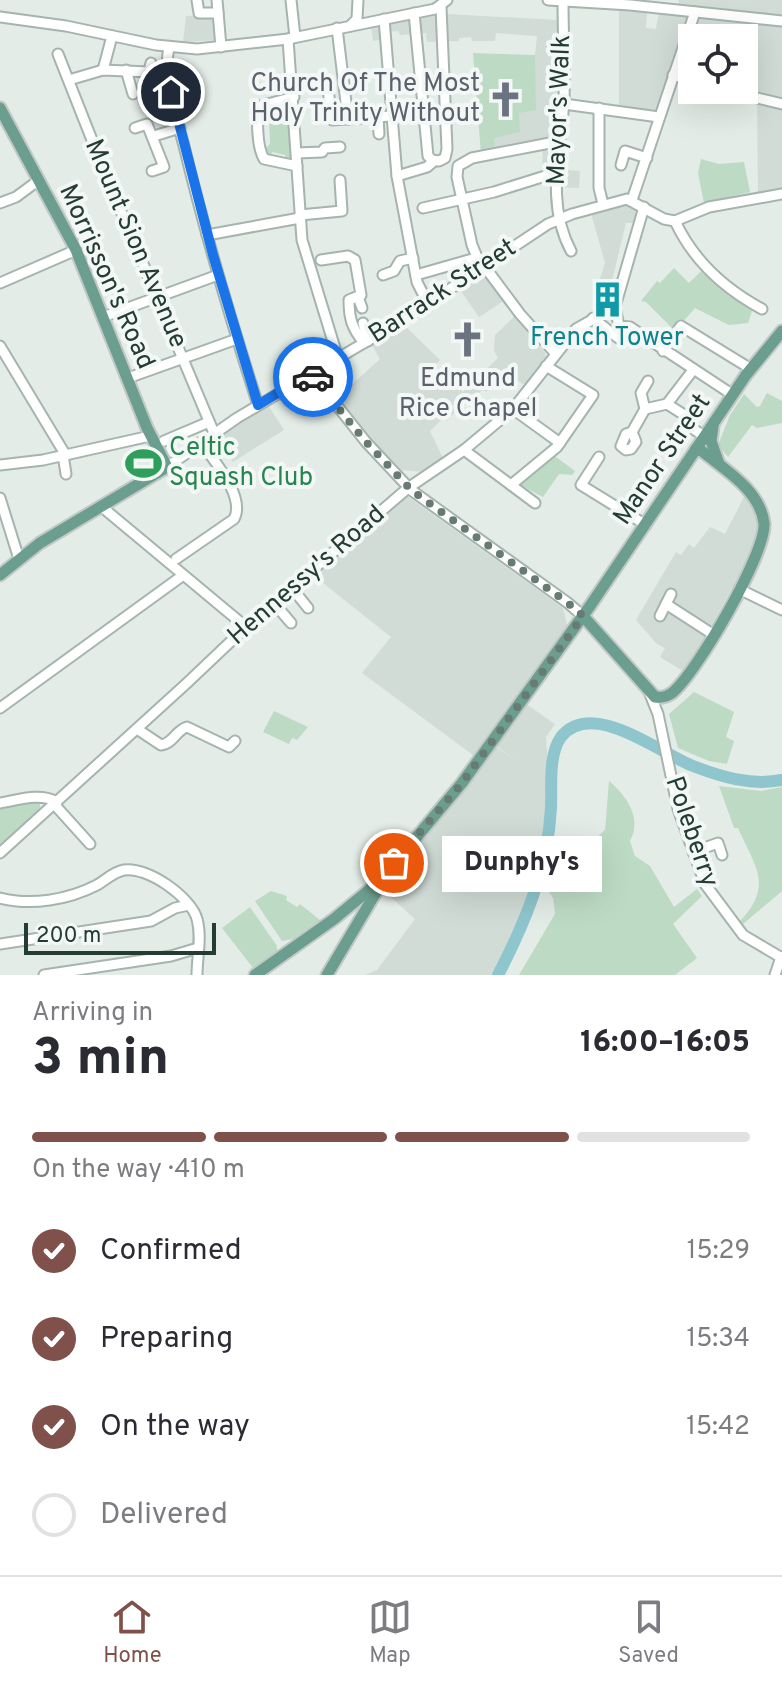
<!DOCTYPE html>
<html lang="en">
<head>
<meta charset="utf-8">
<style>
	:root { --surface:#fff; --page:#f2f2f3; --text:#2b2b33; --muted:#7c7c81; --line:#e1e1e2; --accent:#80504a }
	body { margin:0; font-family:Overpass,sans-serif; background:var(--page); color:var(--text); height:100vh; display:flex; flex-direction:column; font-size:30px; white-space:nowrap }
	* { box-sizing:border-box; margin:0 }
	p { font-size:26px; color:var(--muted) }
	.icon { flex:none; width:44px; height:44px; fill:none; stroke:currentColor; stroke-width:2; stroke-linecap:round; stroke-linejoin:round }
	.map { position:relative; height:975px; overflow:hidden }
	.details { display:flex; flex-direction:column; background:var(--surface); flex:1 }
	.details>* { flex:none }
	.fabs { position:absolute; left:678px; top:24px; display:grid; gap:16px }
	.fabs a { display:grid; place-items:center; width:80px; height:80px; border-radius:0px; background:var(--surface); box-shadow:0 8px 32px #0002; font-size:40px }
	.scale { position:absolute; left:24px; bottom:20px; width:192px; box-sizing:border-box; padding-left:8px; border:4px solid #243c34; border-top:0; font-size:22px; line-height:28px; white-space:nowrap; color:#243c34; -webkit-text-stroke:6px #f3f8f6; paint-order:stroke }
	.pin { position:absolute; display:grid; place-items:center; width:68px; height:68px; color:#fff; margin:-34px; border:4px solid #fff; border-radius:50%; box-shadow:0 2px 8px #0007 }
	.courier { position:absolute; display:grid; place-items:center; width:80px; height:80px; margin:-40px; border:6px solid #1a73e8; border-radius:50%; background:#fff; color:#222; box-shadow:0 2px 10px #0007 }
	.bubble { position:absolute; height:56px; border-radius:0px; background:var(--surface); box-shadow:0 8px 32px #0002; font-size:26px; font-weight:800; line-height:56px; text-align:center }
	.head em { font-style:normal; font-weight:800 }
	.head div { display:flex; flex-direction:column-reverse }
	.head { display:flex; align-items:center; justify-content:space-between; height:136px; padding:0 32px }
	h1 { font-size:52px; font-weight:800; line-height:60px }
	.bar { display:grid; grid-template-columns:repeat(4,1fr); gap:12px 8px; align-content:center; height:96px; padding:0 32px }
	.bar i { height:10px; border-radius:6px; background:var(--line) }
	.bar .selected { background:var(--accent) }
	.bar p { grid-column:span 4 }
	ol { padding:0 32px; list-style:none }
	li { display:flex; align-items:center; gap:24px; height:88px }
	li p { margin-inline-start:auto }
	li .icon { padding:8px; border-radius:50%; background:var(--accent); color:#fff; stroke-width:4 }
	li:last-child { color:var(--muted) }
	li i { width:44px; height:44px; border:4px solid var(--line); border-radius:50% }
	.tab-bar { display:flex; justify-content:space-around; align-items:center; height:112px; border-top:2px solid var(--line); background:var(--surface); font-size:22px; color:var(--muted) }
	.tab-bar a { display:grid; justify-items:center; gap:4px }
	.tab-bar .selected { color:var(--accent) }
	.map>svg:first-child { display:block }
</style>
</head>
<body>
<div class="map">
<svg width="782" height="975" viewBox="0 0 782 975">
	<rect width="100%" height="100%" fill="#e3ece7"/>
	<g fill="#d1dcd6">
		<polygon points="679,0 782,0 782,191 758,192 757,97 744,94 757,40 707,38 697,31 685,30 656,110 619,106 619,9 647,12 646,28 656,29 660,5 678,7"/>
		<polygon points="446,14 557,20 559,110 555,169 580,171 579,188 558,187 559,173 542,173 543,143 495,151 493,138 519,113 535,55 537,36 496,33 495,41 472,41 471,37 459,38 459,41 427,42 426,33 400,35 398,31 385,32 385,39 373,41 371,25"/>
		<polygon points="186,16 216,16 217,40 183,42"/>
		<polygon points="634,203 637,223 626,223 609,293 602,294 598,285 605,263 591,213 620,204"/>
		<polygon points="485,271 505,300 479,317 459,288"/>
		<polygon points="515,316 545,353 546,358 526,386 506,373 486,392 483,389 471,401 469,399 446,421 443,418 430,431 443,458 425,472 402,470 387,458 335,400 380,359 372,345 404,325 440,360 436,365 463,392 498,358 494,351 495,335"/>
		<polygon points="268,405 284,430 233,462 223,446 211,452 205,443"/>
		<polygon points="746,493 759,515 758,541 706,635 683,671 660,657 665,648 657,644 636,620 676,552 681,555 689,544 694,548 710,527 725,534"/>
		<polygon points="407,496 563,608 567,625 473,755 362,673 391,637 313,575"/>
		<polygon points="526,704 555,724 546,737 548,765 545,828 528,904 496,970 493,975 365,975 377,970 415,919 384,891 496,747 515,760 496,746"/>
	</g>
	<g fill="#bddbc4">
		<polygon points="473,53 535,55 536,110 519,113 520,132 494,138 495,151 481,154"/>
		<polygon points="282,103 288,105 292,159 286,160 285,155 272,152 271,156 267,152 267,147 270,144 269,115 265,115 266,108 279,106"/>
		<polygon points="701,159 719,164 744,162 750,192 704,203 698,173"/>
		<polygon points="674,268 689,283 701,271 729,296 753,308 748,323 729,325 695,308 675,331 646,302 641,301 657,281 660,283"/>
		<polygon points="767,393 782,401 782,423 757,428 752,425 728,457 718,445 730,415 744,394 757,407 760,406"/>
		<polygon points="552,454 575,471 572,475 559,474 543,497 517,483"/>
		<polygon points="694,692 734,712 726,737 734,741 727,764 709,761 678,748 669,714"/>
		<polygon points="274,711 308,727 297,740 292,738 289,744 263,732"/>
		<path d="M609,781C626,795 643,819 630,841L635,856L650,866L674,907L697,889L702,896L673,924L697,958L675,975H519L555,914L553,898L544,884L605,830Z"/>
		<path d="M719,786L761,791L782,787V891L742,925L740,921C774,885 755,867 738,828H734Z"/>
		<polygon points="36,802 40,804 40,810 0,845 0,808"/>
		<polygon points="271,891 287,896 286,900 297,907 300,904 320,920 293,939 282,941 255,901"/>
		<polygon points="250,907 277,946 277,951 253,968 222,928"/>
	</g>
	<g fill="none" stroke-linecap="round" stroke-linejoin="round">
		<path stroke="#8fc6cd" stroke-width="12" d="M498,975C525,923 548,868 551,808C552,787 548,755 561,737C592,698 659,753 693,766C721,777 752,786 782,780"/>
		<defs>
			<g id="minor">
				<polyline points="197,0 199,13 218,13"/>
				<polyline points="217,0 221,47"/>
				<polyline points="291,0 295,37"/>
				<polyline points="548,0 630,5 782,21"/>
				<path d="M563,1C563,34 565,67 564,100C561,152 545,202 571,251"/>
				<polyline points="414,13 428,156 432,160 439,161 445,158 447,149 441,7"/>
				<polyline points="0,17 66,26 156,45 197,49 288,39 435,9 447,0"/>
				<polyline points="384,19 397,176 417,282 428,304"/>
				<polyline points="350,26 357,19 358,0"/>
				<polyline points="337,28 348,119"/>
				<polyline points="288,39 302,240 338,358"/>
				<path d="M169,47C162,81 177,117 185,150C206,236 231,321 258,405"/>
				<polyline points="58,54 107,178 214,433"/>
				<polyline points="103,70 112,36"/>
				<polyline points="126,70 133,94"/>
				<polyline points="673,75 692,81"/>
				<polyline points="69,80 103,70 149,72 151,63"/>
				<polyline points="328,89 332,120 391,116"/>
				<polyline points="725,90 782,104"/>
				<path d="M294,97L260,106C256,119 257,147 264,159L297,166"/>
				<polyline points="564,104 659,117"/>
				<polyline points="599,108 599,188 603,204"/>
				<polyline points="378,117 379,134"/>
				<polyline points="135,128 147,124 164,167 152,171"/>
				<polyline points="154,136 180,128"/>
				<polyline points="297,153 322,152 325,148 340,147"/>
				<polyline points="621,165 625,151 647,158"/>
				<polyline points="397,176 427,167 434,161"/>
				<polyline points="632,200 695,12"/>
				<polyline points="0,203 16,197 39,180"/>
				<polyline points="423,208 494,192 558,172"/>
				<polyline points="300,215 342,211 340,180"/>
				<path d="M675,221C693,260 725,289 762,309"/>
				<polyline points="207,235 300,218"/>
				<path d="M321,260L348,256L355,260L361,295L349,300C349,319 352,328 364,343"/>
				<polyline points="485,267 520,314 555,353"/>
				<polyline points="482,269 472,245 457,177 458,166 472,158 560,141"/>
				<polyline points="383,275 394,271 400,261 413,258"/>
				<polyline points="416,275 476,258"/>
				<polyline points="0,283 76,250"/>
				<polyline points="358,297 362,308"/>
				<polyline points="615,307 619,326 630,327 733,395"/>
				<polyline points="615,307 644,207"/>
				<polyline points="103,317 218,275"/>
				<polyline points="593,318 618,338"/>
				<polyline points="363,323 368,341"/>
				<polyline points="0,346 65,454"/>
				<polyline points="663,351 681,326 751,369"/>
				<polyline points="311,373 366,442 411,490 568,603 583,616"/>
				<polyline points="128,378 237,339"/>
				<polyline points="667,404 693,370"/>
				<polyline points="513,409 560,443"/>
				<polyline points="645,409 667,404 686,416"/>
				<polyline points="686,416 687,425 704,436"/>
				<polyline points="632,432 626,434 621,446 626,450 631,449 636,442 632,432 645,409 641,393 648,381"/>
				<polyline points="164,441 209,422"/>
				<polyline points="464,450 511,485 557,447 593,395 546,366"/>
				<polyline points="63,455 66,474"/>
				<polyline points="599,457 581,485 646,525"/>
				<polyline points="0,465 43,460 150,436"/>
				<polyline points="167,467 237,418 406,318 548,224 572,214 627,199 664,219 675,221 709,207 782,194"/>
				<polyline points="511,485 535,503"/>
				<polyline points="0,498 19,559"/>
				<polyline points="102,507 246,627"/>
				<path d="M176,559L234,519C246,497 214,461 201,442"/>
				<polyline points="292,588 308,608"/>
				<polyline points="739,589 782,610"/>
				<polyline points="274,603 291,623"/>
				<polyline points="666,604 714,635"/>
				<polyline points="660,616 671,594"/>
				<polyline points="650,694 658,714 678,809 705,884 743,935 782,958"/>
				<polyline points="0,708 182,576"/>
				<path d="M137,729L161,745C173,744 176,730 187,727L229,747L235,741"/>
				<path d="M0,803C18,800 40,792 57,802"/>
				<polyline points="54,804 90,844"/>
				<polyline points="693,852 718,843 722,855"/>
				<polyline points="0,853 187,683 246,627 408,488 464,450 513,409 576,329 615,307"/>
				<path d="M0,898C31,906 68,900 97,885C106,880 113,872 124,870C147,866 191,897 197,919C202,937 197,957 197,975"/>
				<polyline points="0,944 151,921 175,908 189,905"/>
				<polyline points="44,975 171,956 198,948"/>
				<polyline points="775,975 781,957"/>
			</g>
			<g id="major">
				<polyline points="0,108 76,250 147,428 167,467 40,543 0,575"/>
				<polyline points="713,426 711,441 719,464"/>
				<path d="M583,616L655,697C662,698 666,697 672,693C696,674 767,552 764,523C760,490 725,470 702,451L696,449"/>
				<polyline points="255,975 334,919 369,890 389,870 462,783 590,606 746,375 782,331"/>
				<polyline points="327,975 381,884"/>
			</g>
		</defs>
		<use href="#minor" stroke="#a6b4ae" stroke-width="13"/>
		<use href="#major" stroke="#c2c8c6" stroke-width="15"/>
		<use href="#minor" stroke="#fff" stroke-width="9"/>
		<use href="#major" stroke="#6b9e8e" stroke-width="11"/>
	</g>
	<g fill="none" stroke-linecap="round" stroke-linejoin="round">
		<polyline stroke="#677a73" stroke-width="8" stroke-dasharray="0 14.4" points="313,377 366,442 411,490 568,603 583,616 462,783 394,863"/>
		<polyline stroke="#1a73e8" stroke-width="10" points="171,92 213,255 258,405 311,373 313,377"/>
	</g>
	<defs>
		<symbol id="church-bare" viewBox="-9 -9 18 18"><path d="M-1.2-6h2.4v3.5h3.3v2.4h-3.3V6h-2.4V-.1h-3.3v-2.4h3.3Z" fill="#6b7280" stroke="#f3f8f6" stroke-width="2.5" paint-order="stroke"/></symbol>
		<symbol id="building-bare" viewBox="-9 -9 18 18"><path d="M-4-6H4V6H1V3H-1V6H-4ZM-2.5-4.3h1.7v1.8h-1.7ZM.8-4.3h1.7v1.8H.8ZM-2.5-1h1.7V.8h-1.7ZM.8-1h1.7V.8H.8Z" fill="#0f9aa8" stroke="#f3f8f6" stroke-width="2.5" paint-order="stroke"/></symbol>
		<symbol id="stadium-bare" viewBox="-9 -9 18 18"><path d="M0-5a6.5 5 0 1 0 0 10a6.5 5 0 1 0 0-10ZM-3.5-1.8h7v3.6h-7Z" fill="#2e9e5b" stroke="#f3f8f6" stroke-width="2.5" paint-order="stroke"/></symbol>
	</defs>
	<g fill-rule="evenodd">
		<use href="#church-bare" x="480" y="74" width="51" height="51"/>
		<use href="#building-bare" x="582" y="274" width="51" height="51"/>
		<use href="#church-bare" x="442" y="314" width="51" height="51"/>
		<use href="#stadium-bare" x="118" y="438" width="51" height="51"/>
	</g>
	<g text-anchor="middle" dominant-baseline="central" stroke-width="8" stroke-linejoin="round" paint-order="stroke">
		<g font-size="26" fill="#5b616d" stroke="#f3f8f6" text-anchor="end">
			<text x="480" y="84">Church Of The Most<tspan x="480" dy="30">Holy Trinity Without</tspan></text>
			<text x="468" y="379" text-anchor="middle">Edmund<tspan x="468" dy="30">Rice Chapel</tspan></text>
		</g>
		<g font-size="26" fill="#243c34" stroke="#f3f8f6">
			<text transform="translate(560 110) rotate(-88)">Mayor's Walk</text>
			<text transform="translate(135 244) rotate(67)">Mount Sion Avenue</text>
			<text transform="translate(106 277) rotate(66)">Morrisson's Road</text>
			<text transform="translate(443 292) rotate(-33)">Barrack Street</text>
			<text transform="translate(663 460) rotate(-56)">Manor Street</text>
			<text transform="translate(307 576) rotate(-41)">Hennessy's Road</text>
			<text transform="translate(691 832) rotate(71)">Poleberry</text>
		</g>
		<g font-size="26" fill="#0d838f" stroke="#f3f8f6">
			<text x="607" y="338">French Tower</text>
		</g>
		<g font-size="26" fill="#27864d" stroke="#f3f8f6" text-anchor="start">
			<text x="169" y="448">Celtic<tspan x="169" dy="30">Squash Club</tspan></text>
		</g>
	</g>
</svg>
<div class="fabs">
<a><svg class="icon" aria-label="locate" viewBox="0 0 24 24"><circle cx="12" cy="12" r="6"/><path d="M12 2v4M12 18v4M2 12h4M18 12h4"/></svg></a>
</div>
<div class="scale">200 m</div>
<div class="pin" style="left:394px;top:863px;background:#ea580c"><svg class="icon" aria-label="bag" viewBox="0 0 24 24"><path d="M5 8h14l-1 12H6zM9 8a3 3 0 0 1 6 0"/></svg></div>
<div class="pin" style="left:171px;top:92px;background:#1f2937"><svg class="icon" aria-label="home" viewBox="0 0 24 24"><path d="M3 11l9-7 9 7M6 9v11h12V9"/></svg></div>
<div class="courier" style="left:313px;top:377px"><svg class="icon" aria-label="car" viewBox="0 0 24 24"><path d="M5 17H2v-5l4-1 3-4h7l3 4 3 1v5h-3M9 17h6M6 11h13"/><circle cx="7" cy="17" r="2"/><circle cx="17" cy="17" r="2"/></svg></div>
<div class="bubble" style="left:442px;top:836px;width:160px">Dunphy's</div>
</div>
<section class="details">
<div class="head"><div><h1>3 min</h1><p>Arriving in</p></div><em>16:00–16:05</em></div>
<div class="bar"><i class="selected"></i><i class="selected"></i><i class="selected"></i><i></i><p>On the way · 410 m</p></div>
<ol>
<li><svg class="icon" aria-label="check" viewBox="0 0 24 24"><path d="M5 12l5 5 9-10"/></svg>Confirmed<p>15:29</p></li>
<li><svg class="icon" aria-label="check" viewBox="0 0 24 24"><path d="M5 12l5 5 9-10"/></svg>Preparing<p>15:34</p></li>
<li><svg class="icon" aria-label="check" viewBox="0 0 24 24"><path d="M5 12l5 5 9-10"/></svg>On the way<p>15:42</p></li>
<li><i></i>Delivered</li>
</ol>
</section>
<nav class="tab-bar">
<a class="selected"><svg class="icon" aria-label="home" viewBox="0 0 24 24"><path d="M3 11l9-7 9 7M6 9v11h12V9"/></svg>Home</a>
<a><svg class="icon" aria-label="map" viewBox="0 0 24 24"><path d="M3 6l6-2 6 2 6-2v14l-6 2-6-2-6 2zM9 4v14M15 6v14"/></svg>Map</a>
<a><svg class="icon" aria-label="saved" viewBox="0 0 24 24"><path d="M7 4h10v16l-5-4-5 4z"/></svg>Saved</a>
</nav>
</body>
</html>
